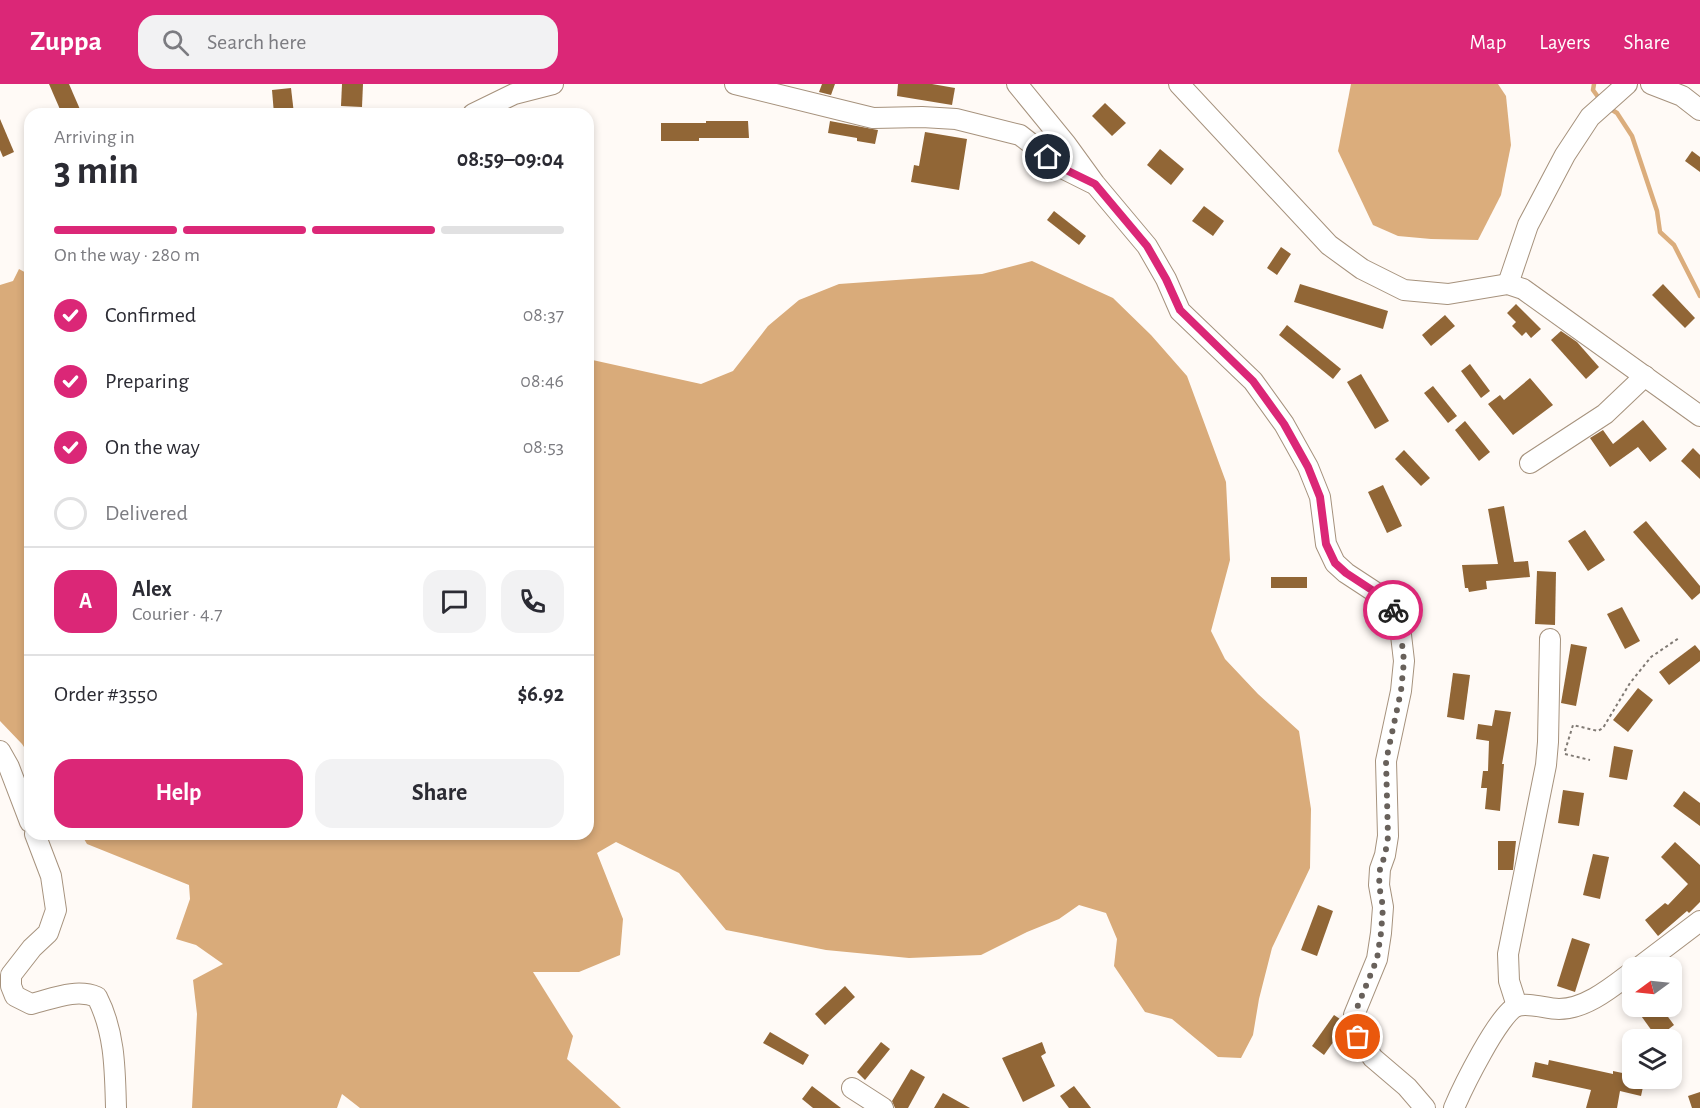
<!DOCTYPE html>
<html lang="en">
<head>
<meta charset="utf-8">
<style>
	:root { --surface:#fff; --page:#f2f2f3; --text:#2b2b33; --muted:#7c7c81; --line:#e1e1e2; --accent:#db2777 }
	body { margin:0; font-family:"Alegreya Sans",sans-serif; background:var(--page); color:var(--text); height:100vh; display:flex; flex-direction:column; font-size:22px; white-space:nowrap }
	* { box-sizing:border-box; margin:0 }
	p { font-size:20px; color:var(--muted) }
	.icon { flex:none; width:33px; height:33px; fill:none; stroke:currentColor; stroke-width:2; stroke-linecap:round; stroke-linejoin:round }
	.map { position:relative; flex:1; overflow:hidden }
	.panel { position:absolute; left:24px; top:24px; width:570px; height:732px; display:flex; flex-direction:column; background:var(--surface); border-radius:18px; box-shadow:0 3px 9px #0003 }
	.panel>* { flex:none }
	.needle { width:39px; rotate:255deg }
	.controls { position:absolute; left:1622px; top:873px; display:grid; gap:12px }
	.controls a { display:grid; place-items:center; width:60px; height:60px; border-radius:12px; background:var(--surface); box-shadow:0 3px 9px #0003; font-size:30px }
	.pin { position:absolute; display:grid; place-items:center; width:51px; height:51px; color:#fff; margin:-26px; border:3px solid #fff; border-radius:50%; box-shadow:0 2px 6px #0007 }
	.courier { position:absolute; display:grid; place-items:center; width:60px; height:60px; margin:-30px; border:4px solid #db2777; border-radius:50%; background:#fff; color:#222; box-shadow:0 2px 8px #0007 }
	.overview em { font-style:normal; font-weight:700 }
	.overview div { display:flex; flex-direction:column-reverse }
	.overview { display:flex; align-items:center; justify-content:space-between; height:102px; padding:0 30px }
	h1 { font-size:39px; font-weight:700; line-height:45px }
	.bar { display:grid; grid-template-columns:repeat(4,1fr); gap:9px 6px; align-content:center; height:72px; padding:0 30px }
	.bar i { height:8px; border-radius:4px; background:var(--line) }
	.bar .selected { background:var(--accent) }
	.bar p { grid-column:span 4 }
	.line { display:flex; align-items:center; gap:15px; padding:0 30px; border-top:2px solid var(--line) }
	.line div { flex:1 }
	.round { display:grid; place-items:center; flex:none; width:63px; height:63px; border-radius:18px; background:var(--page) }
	ol { padding:0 30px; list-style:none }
	li { display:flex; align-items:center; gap:18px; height:66px }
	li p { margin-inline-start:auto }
	li .icon { padding:6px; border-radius:50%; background:var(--accent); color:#fff; stroke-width:4 }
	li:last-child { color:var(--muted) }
	li i { width:33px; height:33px; border:3px solid var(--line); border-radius:50% }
	.cta { display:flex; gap:12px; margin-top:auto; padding:12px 30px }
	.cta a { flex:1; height:69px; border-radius:18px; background:var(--accent); color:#fff; font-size:24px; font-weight:700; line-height:69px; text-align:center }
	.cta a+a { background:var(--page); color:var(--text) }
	header { display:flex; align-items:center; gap:36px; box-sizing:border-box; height:84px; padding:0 30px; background:var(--accent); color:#fff }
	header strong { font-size:28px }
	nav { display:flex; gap:33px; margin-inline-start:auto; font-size:21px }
	.search { width:420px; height:54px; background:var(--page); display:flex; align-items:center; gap:15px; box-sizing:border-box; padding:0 21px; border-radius:18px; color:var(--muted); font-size:22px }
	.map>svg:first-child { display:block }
</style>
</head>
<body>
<header>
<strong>Zuppa</strong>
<div class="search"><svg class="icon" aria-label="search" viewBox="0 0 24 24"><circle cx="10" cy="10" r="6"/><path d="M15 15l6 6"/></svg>Search here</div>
<nav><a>Map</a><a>Layers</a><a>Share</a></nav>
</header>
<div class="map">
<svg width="1700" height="1024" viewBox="0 0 1700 1024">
	<rect width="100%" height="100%" fill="#fffaf6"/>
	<g fill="#d9ab7a">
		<polygon points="1032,177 1113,214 1151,251 1187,292 1226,398 1230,476 1211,547 1225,575 1258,610 1299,647 1311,725 1310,784 1272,864 1259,915 1253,951 1241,974 1218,973 1172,935 1145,928 1114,882 1117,855 1106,829 1079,821 1059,835 1027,848 981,871 909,874 826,866 726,846 679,789 616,758 597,769 623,835 620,871 579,888 533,888 573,952 567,975 621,1024 360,1024 342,1010 337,1024 192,1024 197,930 193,896 223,880 196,861 176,855 190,815 189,801 87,760 81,750 588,750 588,275 701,300 733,287 768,242 799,216 839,200 982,190"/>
		<polygon points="19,185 30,191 30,672 22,660 0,637 0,201 13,197"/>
	</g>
	<polygon fill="#dbad7c" points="1351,0 1498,0 1506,12 1511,61 1501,111 1478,156 1431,155 1398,152 1373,141 1338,67"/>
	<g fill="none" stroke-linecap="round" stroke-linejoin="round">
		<g stroke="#dbad7c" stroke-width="4.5">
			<polyline points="1594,0 1593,6 1601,17"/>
			<polyline points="1609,24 1617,29 1632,52 1657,127 1660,148 1674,161 1700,212"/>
		</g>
	</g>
	<g fill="#916636">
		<polygon points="49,0 69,0 82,30 62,30"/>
		<polygon points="342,0 363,0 362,23 341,22"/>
		<polygon points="822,0 835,0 831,11 819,8"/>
		<polygon points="898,0 932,0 955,4 952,21 897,12"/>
		<polygon points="291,4 294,30 274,30 272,6"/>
		<polygon points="1105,19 1126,39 1112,52 1092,32"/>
		<polygon points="0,35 14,68 3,73 0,66"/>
		<polygon points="706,37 748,37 749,54 699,54 699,57 661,57 661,39 706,39"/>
		<polygon points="830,37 878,46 875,60 857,57 857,54 828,49"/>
		<polygon points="925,48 967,55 959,106 911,98 914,81 919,82"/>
		<polygon points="1160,65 1184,85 1171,101 1147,81"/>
		<polygon points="1692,67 1700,73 1700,88 1685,77"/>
		<polygon points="1204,122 1224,137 1213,152 1192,137"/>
		<polygon points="1054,127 1086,152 1079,161 1047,136"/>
		<polygon points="1281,163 1291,170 1277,191 1267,184"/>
		<polygon points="1300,200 1388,227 1383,245 1294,218"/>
		<polygon points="1663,200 1695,234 1685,244 1652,211"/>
		<polygon points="1516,220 1541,245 1531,254 1526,248 1522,252 1512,242 1516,238 1507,229"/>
		<polygon points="1445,231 1455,242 1431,262 1422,251"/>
		<polygon points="1287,241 1341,285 1333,295 1279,251"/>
		<polygon points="1561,247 1577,258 1599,283 1586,295 1551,256"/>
		<polygon points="1470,280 1490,307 1481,314 1461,287"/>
		<polygon points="1361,290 1389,337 1375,345 1347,298"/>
		<polygon points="1530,294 1553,321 1513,351 1488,320 1500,311 1504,316"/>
		<polygon points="1433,302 1457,332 1448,339 1424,309"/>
		<polygon points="1643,336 1667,365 1650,378 1638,363 1610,383 1590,354 1603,346 1613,360"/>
		<polygon points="1465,337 1490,368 1479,377 1455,346"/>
		<polygon points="1693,364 1700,371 1700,395 1681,377"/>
		<polygon points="1404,366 1430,394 1421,402 1395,375"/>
		<polygon points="1383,401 1402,442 1387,449 1368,408"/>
		<polygon points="1504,422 1514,478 1528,477 1530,493 1486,497 1487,505 1469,508 1468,504 1465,504 1462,481 1498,480 1488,425"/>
		<polygon points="1646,437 1700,502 1700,509 1692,516 1633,448"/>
		<polygon points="1585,446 1605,476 1588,487 1568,457"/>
		<polygon points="1537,487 1556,488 1555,541 1535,540"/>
		<rect x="1271" y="493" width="36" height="11"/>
		<polygon points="1622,523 1640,557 1625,565 1607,530"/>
		<polygon points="1571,560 1587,563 1576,622 1561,619"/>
		<polygon points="1695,561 1700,567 1700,577 1669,601 1659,588"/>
		<polygon points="1453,589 1470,591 1464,636 1447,633"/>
		<polygon points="1638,604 1653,616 1628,648 1613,636"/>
		<polygon points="1495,626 1511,628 1502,680 1504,680 1500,727 1485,725 1487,704 1481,704 1483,687 1488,687 1489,657 1476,655 1478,640 1492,642"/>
		<polygon points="1614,662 1633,666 1627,696 1609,693"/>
		<polygon points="1563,706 1584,709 1579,742 1558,739"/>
		<polygon points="1684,707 1700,719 1700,742 1673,722"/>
		<polygon points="1498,757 1516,757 1513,786 1498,786"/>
		<polygon points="1675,758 1700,781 1700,818 1689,829 1687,827 1658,852 1645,836 1665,819 1668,821 1688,800 1661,773"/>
		<polygon points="1593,770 1609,773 1600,815 1583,811"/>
		<polygon points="1318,821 1333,827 1317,872 1301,866"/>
		<polygon points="1572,854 1590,860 1575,908 1557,902"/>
		<polygon points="845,902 855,913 825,941 815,930"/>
		<polygon points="1634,922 1660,922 1674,941 1657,954"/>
		<polygon points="1334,931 1343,937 1344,943 1324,971 1312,962"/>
		<polygon points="770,948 809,971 803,981 763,959"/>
		<polygon points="881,958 890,965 865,996 857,988"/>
		<polygon points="1042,958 1046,969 1041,972 1055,1002 1023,1018 1002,974"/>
		<polygon points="1549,976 1613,990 1613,987 1632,991 1632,994 1645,994 1641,1012 1620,1007 1617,1024 1586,1024 1591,1006 1532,993 1535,978 1548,981"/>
		<polygon points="911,985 925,993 908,1024 895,1024 892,1017"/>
		<polygon points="812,1002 841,1024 813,1024 802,1015"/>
		<polygon points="1074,1002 1091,1024 1069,1024 1060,1012"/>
		<polygon points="1700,1008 1700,1024 1692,1024 1688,1012"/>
		<polygon points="943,1009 970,1024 934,1024"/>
	</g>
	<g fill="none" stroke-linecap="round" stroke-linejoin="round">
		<defs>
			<g id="minor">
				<polyline points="735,0 873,34 922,33 956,35 1020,51 1062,84 1092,99"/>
				<polyline points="1017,0 1066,60 1095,100 1147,162 1166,195 1180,227 1253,297 1284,340 1308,383 1320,413 1326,460 1335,479 1346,489 1378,510 1393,524 1401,551 1404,577 1401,607 1386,677 1388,752 1385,771 1380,785 1379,801 1383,823 1381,849 1377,875 1354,931 1358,953 1373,974 1407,1003 1425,1024"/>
				<polyline points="1179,0 1329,161 1362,185 1404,206 1448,210 1508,200 1523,205 1700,332"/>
				<polyline points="1651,0 1682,12 1700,26"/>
				<polyline points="473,30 514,10 553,0"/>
				<polyline points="1508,200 1528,141 1565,71 1590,33 1627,0"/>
				<polyline points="1530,379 1605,330 1645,292"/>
				<polyline points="0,667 9,683 30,738"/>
				<path d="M35,750L51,792L56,826L48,849L32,864L11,891V902L15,912L31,920C52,915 76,904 97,913C115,948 115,986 116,1024"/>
				<polyline points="1638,884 1700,837"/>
				<polyline points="1517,922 1509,897 1508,870 1546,681 1548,658 1550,555"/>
				<polyline points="852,1004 883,1024"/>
				<path d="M1454,1024C1462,1005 1499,929 1517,922C1529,918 1546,925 1559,925C1586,925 1612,903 1632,888"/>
			</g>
		</defs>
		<use href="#minor" stroke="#a6927d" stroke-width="22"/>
		<g stroke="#807a74" stroke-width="2" stroke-dasharray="3 3" stroke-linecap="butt">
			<polyline points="1565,667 1573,641 1598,647 1603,644 1630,599 1651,573 1679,554"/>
			<polyline points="1565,670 1590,676"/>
		</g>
		<use href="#minor" stroke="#fff" stroke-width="20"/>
	</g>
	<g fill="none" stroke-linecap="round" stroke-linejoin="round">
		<polyline stroke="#68615b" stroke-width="6" stroke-dasharray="0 10.8" points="1358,953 1354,931 1377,875 1381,849 1383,823 1379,801 1380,785 1385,771 1388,753 1386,677 1401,607 1404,577 1401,551 1393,526"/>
		<polyline stroke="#db2777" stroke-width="8" points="1048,73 1062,84 1095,100 1147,162 1166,195 1180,226 1253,297 1284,340 1308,383 1320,413 1326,460 1335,479 1346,489 1378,510 1393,526"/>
	</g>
</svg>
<div class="controls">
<a><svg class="needle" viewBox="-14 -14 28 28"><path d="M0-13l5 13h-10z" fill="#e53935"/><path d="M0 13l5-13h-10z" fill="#7c7c81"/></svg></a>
<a><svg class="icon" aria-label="layers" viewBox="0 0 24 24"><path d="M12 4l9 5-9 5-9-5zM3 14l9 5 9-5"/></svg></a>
</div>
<div class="pin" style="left:1358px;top:953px;background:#ea580c"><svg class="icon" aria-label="bag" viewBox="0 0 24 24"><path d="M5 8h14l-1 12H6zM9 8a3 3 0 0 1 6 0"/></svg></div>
<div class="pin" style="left:1048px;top:73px;background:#1f2937"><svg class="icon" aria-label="home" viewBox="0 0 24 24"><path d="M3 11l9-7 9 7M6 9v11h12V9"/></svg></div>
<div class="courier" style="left:1393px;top:526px"><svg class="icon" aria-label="bike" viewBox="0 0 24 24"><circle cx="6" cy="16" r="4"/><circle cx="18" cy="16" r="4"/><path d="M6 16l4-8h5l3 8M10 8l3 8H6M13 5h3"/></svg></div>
<section class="panel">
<div class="overview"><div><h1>3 min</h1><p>Arriving in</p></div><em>08:59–09:04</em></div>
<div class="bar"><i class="selected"></i><i class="selected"></i><i class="selected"></i><i></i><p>On the way · 280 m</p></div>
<ol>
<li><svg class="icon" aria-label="check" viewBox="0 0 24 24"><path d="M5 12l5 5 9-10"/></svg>Confirmed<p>08:37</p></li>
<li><svg class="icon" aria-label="check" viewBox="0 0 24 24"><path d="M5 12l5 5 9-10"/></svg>Preparing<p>08:46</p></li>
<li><svg class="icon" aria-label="check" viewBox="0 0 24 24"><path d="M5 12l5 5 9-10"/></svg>On the way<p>08:53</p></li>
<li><i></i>Delivered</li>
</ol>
<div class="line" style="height:108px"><b class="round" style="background:var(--accent);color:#fff">A</b><div><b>Alex</b><p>Courier · 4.7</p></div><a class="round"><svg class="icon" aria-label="chat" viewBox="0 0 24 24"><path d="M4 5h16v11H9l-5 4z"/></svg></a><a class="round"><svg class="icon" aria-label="phone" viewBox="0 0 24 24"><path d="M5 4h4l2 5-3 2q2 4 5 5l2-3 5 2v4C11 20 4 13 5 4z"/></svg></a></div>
<div class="line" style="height:78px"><div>Order #3550</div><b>$6.92</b></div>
<div class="cta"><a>Help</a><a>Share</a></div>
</section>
</div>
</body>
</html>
